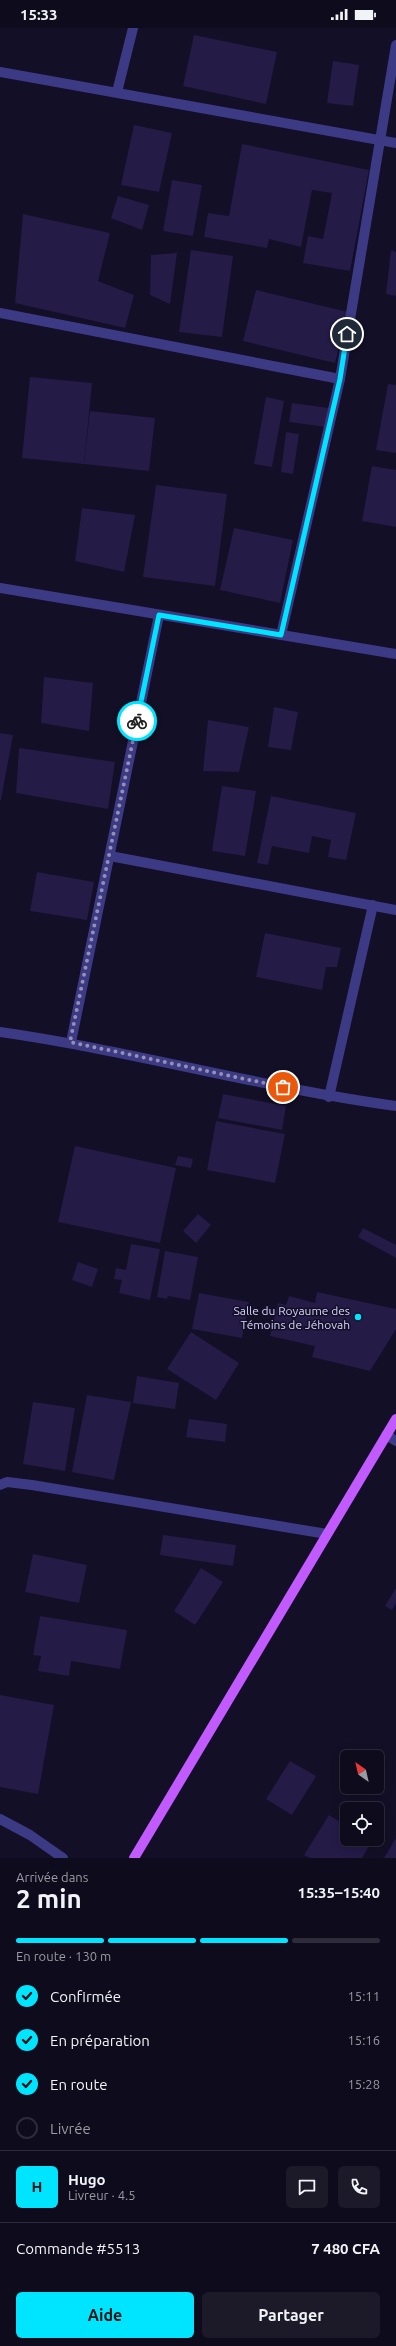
<!DOCTYPE html>
<html lang="fr">
<head>
<meta charset="utf-8">
<style>
	:root { --surface:#0e0b1c; --page:#1c1929; --text:#f1f3f6; --muted:#9b9ba3; --line:#2e2b3b; --accent:#00e5ff }
	body { margin:0; font-family:Ubuntu,sans-serif; background:var(--page); color:var(--text); height:100vh; display:flex; flex-direction:column; font-size:15px; white-space:nowrap }
	* { box-sizing:border-box; margin:0 }
	p { font-size:13px; color:var(--muted) }
	.icon { flex:none; width:22px; height:22px; fill:none; stroke:currentColor; stroke-width:2; stroke-linecap:round; stroke-linejoin:round }
	.map { position:relative; height:1830px; overflow:hidden }
	.panel { display:flex; flex-direction:column; background:var(--surface); flex:1 }
	.panel>* { flex:none }
	.needle { width:26px; rotate:326deg }
	.buttons { position:absolute; left:340px; top:1722px; display:grid; gap:8px }
	.buttons a { display:grid; place-items:center; width:44px; height:44px; border-radius:6px; background:var(--surface); box-shadow:0 2px 10px #0003,0 0 0 1px var(--line); font-size:20px }
	.pin { position:absolute; display:grid; place-items:center; width:34px; height:34px; color:#fff; margin:-17px; border:2px solid #fff; border-radius:50%; box-shadow:0 1px 4px #0007 }
	.courier { position:absolute; display:grid; place-items:center; width:40px; height:40px; margin:-20px; border:3px solid #00e5ff; border-radius:50%; background:#fff; color:#222; box-shadow:0 1px 5px #0007 }
	.head em { font-style:normal; font-weight:700 }
	.head div { display:flex; flex-direction:column-reverse }
	.head { display:flex; align-items:center; justify-content:space-between; height:68px; padding:0 16px }
	h1 { font-size:26px; font-weight:700; line-height:30px }
	.bar { display:grid; grid-template-columns:repeat(4,1fr); gap:6px 4px; align-content:center; height:48px; padding:0 16px }
	.bar i { height:5px; border-radius:3px; background:var(--line) }
	.bar .selected { background:var(--accent) }
	.bar p { grid-column:span 4 }
	.line { display:flex; align-items:center; gap:10px; padding:0 16px; border-top:1px solid var(--line) }
	.line div { flex:1 }
	.round { display:grid; place-items:center; flex:none; width:42px; height:42px; border-radius:6px; background:var(--page) }
	ol { padding:0 16px; list-style:none }
	li { display:flex; align-items:center; gap:12px; height:44px }
	li p { margin-inline-start:auto }
	li .icon { padding:4px; border-radius:50%; background:var(--accent); color:#111; stroke-width:4 }
	li:last-child { color:var(--muted) }
	li i { width:22px; height:22px; border:2px solid var(--line); border-radius:50% }
	.action { display:flex; gap:8px; margin-top:auto; padding:8px 16px }
	.action a { flex:1; height:46px; border-radius:6px; background:var(--accent); color:#111; font-size:16px; font-weight:700; line-height:46px; text-align:center }
	.action a+a { background:var(--page); color:var(--text) }
	.status { display:flex; justify-content:space-between; align-items:center; height:28px; padding:0 20px; background:var(--surface); direction:ltr }
	.status svg { height:11px; fill:currentColor }
	.map>svg:first-child { display:block }
</style>
</head>
<body>
<div class="status"><b>15:33</b><svg viewBox="0 0 49 12"><path d="M0 12V9h3v3zM5 12V6h3v6zM10 12V3h3v9zM15 12V0h3v12zM26 1h20v11H26zM47 4h2v5h-2z"/></svg></div>
<div class="map">
<svg width="396" height="1830" viewBox="0 0 396 1830">
	<rect width="100%" height="100%" fill="#130f26"/>
	<g fill="#241b47">
		<polygon points="194,7 277,24 266,76 183,58"/>
		<polygon points="333,33 359,37 353,78 327,75"/>
		<polygon points="134,97 172,105 159,164 121,157"/>
		<polygon points="242,116 369,142 350,243 303,235 308,208 323,211 332,165 312,162 301,219 269,211 267,220 204,209 208,185 229,188"/>
		<polygon points="172,152 202,157 193,208 163,203"/>
		<polygon points="118,168 149,177 142,202 111,190"/>
		<polygon points="23,186 110,205 98,253 134,267 125,300 15,275"/>
		<polygon points="191,222 233,228 222,309 179,304"/>
		<polygon points="391,222 396,224 396,268 386,266"/>
		<polygon points="177,225 170,276 150,267 151,227"/>
		<polygon points="256,262 348,284 335,335 243,313"/>
		<polygon points="30,349 92,355 84,436 22,430"/>
		<polygon points="388,356 396,357 396,425 376,422"/>
		<polygon points="266,369 284,373 272,439 254,436"/>
		<polygon points="292,375 329,380 326,399 289,394"/>
		<polygon points="90,383 155,390 149,443 84,436"/>
		<polygon points="286,404 299,406 293,446 281,444"/>
		<polygon points="372,438 396,442 396,499 362,493"/>
		<polygon points="156,457 227,466 215,558 143,549"/>
		<polygon points="82,480 135,487 124,544 75,533"/>
		<polygon points="234,500 293,512 280,575 220,562"/>
		<polygon points="44,649 93,655 89,703 41,695"/>
		<polygon points="274,679 298,684 291,722 268,719"/>
		<polygon points="208,692 249,699 239,744 203,743"/>
		<polygon points="0,705 13,707 1,772 0,772"/>
		<polygon points="19,720 115,734 108,781 16,765"/>
		<polygon points="222,758 256,763 245,828 212,823"/>
		<polygon points="271,768 356,785 346,832 328,829 331,812 312,808 309,825 272,818 268,837 257,835"/>
		<polygon points="37,844 94,854 87,892 30,883"/>
		<polygon points="265,905 341,920 337,939 326,939 322,962 256,949"/>
		<polygon points="223,1066 286,1078 282,1102 218,1090"/>
		<polygon points="216,1093 285,1106 275,1155 207,1142"/>
		<polygon points="75,1118 176,1140 160,1215 58,1194"/>
		<polygon points="178,1128 193,1131 191,1140 175,1137"/>
		<polygon points="198,1186 211,1197 196,1215 183,1203"/>
		<polygon points="363,1200 396,1217 396,1230 358,1209"/>
		<polygon points="131,1216 160,1221 150,1272 119,1265 122,1252 114,1251 116,1240 126,1242"/>
		<polygon points="165,1223 198,1229 190,1272 168,1268 167,1271 157,1269"/>
		<polygon points="78,1234 98,1241 92,1259 72,1252"/>
		<polygon points="317,1264 396,1281 396,1301 370,1343 312,1329 315,1318 270,1308 278,1275 286,1277 289,1268 315,1275"/>
		<polygon points="199,1265 249,1274 242,1310 192,1301"/>
		<polygon points="191,1304 239,1335 216,1372 167,1341"/>
		<polygon points="137,1348 179,1355 175,1381 133,1375"/>
		<polygon points="87,1367 131,1374 114,1452 72,1444"/>
		<polygon points="33,1374 75,1380 65,1443 23,1436"/>
		<polygon points="189,1391 227,1396 225,1414 186,1409"/>
		<polygon points="163,1507 236,1517 233,1538 160,1527"/>
		<polygon points="33,1526 87,1537 79,1575 25,1564"/>
		<polygon points="201,1540 223,1554 195,1597 174,1583"/>
		<polygon points="396,1560 396,1575 392,1582 385,1578"/>
		<polygon points="40,1588 127,1602 120,1641 71,1633 69,1648 38,1643 41,1628 33,1627"/>
		<polygon points="0,1667 54,1677 38,1766 0,1759"/>
		<polygon points="290,1733 316,1748 292,1787 266,1771"/>
		<polygon points="329,1787 347,1798 347,1811 368,1811 372,1813 362,1830 310,1830 304,1827"/>
		<polygon points="396,1810 396,1830 384,1830"/>
	</g>
	<g fill="none" stroke-linecap="round" stroke-linejoin="round">
		<g stroke="#3d3a85" stroke-width="10">
			<polyline points="0,44 396,115"/>
			<polyline points="117,64 133,0"/>
			<polyline points="0,285 340,351"/>
			<polyline points="0,560 396,626"/>
			<polyline points="281,607 340,351 396,17"/>
			<polyline points="110,828 396,882"/>
			<path d="M0,1004C133,1023 263,1060 396,1078"/>
			<polyline points="71,1014 159,587"/>
			<polyline points="329,1069 373,877"/>
			<polyline points="386,1407 396,1413"/>
			<polyline points="0,1457 7,1454 32,1457 327,1506"/>
			<polyline points="0,1791 30,1807 63,1830"/>
		</g>
		<polyline stroke="#c25bff" stroke-width="10" points="134,1830 396,1391"/>
	</g>
	<g fill="none" stroke-linecap="round" stroke-linejoin="round">
		<polyline stroke="#948fb3" stroke-width="4" stroke-dasharray="0 7.2" points="137,693 70,1014 283,1059"/>
		<polyline stroke="#00e5ff" stroke-width="5" points="137,693 159,587 281,607 340,351 347,306"/>
	</g>
	<circle fill="#00e5ff" stroke="#130f26" stroke-width="1.5" cx="358" cy="1289" r="4"/>
	<g text-anchor="middle" dominant-baseline="central" stroke-width="3" stroke-linejoin="round" paint-order="stroke">
		<g font-size="12" fill="#d9d4ff" stroke="#130f26" text-anchor="end">
			<text x="350" y="1282">Salle du Royaume des<tspan x="350" dy="14">Témoins de Jéhovah</tspan></text>
		</g>
	</g>
</svg>
<div class="buttons">
<a><svg class="needle" viewBox="-14 -14 28 28"><path d="M0-13l5 13h-10z" fill="#e53935"/><path d="M0 13l5-13h-10z" fill="#9b9ba3"/></svg></a>
<a><svg class="icon" aria-label="locate" viewBox="0 0 24 24"><circle cx="12" cy="12" r="6"/><path d="M12 2v4M12 18v4M2 12h4M18 12h4"/></svg></a>
</div>
<div class="pin" style="left:283px;top:1059px;background:#ea580c"><svg class="icon" aria-label="bag" viewBox="0 0 24 24"><path d="M5 8h14l-1 12H6zM9 8a3 3 0 0 1 6 0"/></svg></div>
<div class="pin" style="left:347px;top:306px;background:#1f2937"><svg class="icon" aria-label="home" viewBox="0 0 24 24"><path d="M3 11l9-7 9 7M6 9v11h12V9"/></svg></div>
<div class="courier" style="left:137px;top:693px"><svg class="icon" aria-label="bike" viewBox="0 0 24 24"><circle cx="6" cy="16" r="4"/><circle cx="18" cy="16" r="4"/><path d="M6 16l4-8h5l3 8M10 8l3 8H6M13 5h3"/></svg></div>
</div>
<section class="panel">
<div class="head"><div><h1>2 min</h1><p>Arrivée dans</p></div><em>15:35–15:40</em></div>
<div class="bar"><i class="selected"></i><i class="selected"></i><i class="selected"></i><i></i><p>En route · 130 m</p></div>
<ol>
<li><svg class="icon" aria-label="check" viewBox="0 0 24 24"><path d="M5 12l5 5 9-10"/></svg>Confirmée<p>15:11</p></li>
<li><svg class="icon" aria-label="check" viewBox="0 0 24 24"><path d="M5 12l5 5 9-10"/></svg>En préparation<p>15:16</p></li>
<li><svg class="icon" aria-label="check" viewBox="0 0 24 24"><path d="M5 12l5 5 9-10"/></svg>En route<p>15:28</p></li>
<li><i></i>Livrée</li>
</ol>
<div class="line" style="height:72px"><b class="round" style="background:var(--accent);color:#111">H</b><div><b>Hugo</b><p>Livreur · 4.5</p></div><a class="round"><svg class="icon" aria-label="chat" viewBox="0 0 24 24"><path d="M4 5h16v11H9l-5 4z"/></svg></a><a class="round"><svg class="icon" aria-label="phone" viewBox="0 0 24 24"><path d="M5 4h4l2 5-3 2q2 4 5 5l2-3 5 2v4C11 20 4 13 5 4z"/></svg></a></div>
<div class="line" style="height:52px"><div>Commande #5513</div><b>7 480 CFA</b></div>
<div class="action"><a>Aide</a><a>Partager</a></div>
</section>
</body>
</html>
